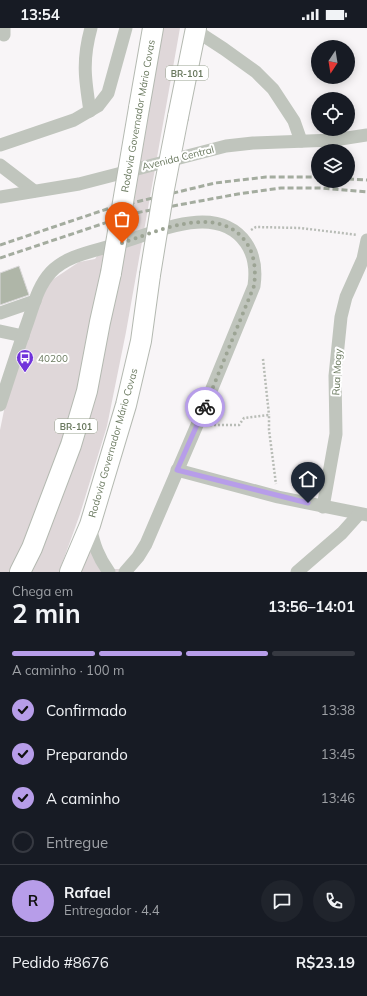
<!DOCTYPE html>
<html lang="pt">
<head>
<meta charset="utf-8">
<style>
	:root { --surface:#171b24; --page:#20242c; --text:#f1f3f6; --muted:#9ea1a6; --line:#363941; --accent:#b79de9 }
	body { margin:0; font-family:Mulish,sans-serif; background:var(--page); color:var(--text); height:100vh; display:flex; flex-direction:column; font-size:15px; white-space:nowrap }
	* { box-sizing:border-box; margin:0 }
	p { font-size:13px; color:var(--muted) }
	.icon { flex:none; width:22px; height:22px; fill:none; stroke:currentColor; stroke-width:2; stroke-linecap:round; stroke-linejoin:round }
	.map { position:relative; height:544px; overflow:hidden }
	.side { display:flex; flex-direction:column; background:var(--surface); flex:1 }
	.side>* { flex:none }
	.needle { width:26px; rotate:192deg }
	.controls { position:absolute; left:311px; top:12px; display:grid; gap:8px }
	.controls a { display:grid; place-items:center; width:44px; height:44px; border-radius:50%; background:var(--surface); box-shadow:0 2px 10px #0003; font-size:20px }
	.pin { position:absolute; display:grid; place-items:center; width:34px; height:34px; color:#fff; margin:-41px -17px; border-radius:50% 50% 50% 0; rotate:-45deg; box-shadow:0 0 4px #0007 }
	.pin .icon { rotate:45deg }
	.courier { position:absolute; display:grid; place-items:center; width:40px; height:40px; margin:-20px; border:3px solid #b79de9; border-radius:50%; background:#fff; color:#222; box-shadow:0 1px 5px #0007 }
	.headline em { font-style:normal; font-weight:700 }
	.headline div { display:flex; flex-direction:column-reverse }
	.headline { display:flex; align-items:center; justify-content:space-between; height:68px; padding:0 12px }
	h1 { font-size:26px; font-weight:700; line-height:30px }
	.bar { display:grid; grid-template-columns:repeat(4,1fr); gap:6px 4px; align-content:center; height:48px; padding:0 12px }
	.bar i { height:5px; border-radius:3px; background:var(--line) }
	.bar .active { background:var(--accent) }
	.bar p { grid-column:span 4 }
	.line { display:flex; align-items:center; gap:10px; padding:0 12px; border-top:1px solid var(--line) }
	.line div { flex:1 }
	.round { display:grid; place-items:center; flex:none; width:42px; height:42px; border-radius:21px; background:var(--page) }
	ol { padding:0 12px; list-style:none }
	li { display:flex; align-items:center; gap:12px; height:44px }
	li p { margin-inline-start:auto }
	li .icon { padding:4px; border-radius:50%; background:var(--accent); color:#111; stroke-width:4 }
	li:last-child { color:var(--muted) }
	li i { width:22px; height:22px; border:2px solid var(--line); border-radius:50% }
	.status { display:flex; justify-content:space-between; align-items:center; height:28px; padding:0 20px; background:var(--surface); direction:ltr }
	.status svg { height:11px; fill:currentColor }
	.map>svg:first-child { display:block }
</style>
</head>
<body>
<div class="status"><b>13:54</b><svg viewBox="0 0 49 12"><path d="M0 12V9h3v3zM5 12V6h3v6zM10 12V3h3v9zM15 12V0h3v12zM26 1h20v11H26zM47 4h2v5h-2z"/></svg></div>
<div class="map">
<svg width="367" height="544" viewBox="0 0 367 544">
	<rect width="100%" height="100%" fill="#f8f5f7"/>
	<g fill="#dfd7d9">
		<polygon points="159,0 180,0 126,304 107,398 80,486 59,544 27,544 65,452"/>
		<polygon points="109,219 95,322 14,544 0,544 0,402 8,363 43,263 52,252 79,234 95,231 102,221"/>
		<polygon points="90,517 113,541 127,541 123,544 80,544"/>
	</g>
	<polygon fill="#afb6a8" stroke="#dad8d9" points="19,238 29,267 0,277 0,245"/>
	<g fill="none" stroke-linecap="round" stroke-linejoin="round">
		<defs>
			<g id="highway">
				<polyline points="139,80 153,0"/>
				<polyline points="178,89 196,0"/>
				<polyline points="20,544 32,520 71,417 87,363 100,294 111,245"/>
				<polyline points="70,544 90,497 126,377 141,313 150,247"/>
			</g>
		</defs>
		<use href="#highway" stroke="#b4b9b1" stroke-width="22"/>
		<g stroke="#b8bcb6" stroke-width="2.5" stroke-dasharray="2 2" stroke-linecap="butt">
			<polyline points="251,202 256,199 301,200 357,207"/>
			<polyline points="263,331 269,387"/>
			<polyline points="210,397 239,397 244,390 269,387 269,402 276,456"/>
		</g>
		<g stroke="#c0c5bd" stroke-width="13">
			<polyline points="195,2 224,21 256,44 273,61 294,93 301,113"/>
			<polyline points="4,7 4,0"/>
			<path d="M90,83C85,52 82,32 91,0"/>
			<polyline points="0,117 74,92 98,78 108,65 126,0"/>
			<polyline points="0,137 34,163"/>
			<polyline points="0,169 79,156 226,118 253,115 334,112 367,107"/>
			<polyline points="0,285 35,273"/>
			<polyline points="0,303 23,308"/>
			<path d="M0,377C9,349 18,321 28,293C34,276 38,258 51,244C68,226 97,223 120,215C157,204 217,174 246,215C255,228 256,244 254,258L197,397L146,516L138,529L125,544"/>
			<polyline points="177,442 278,469 367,487"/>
			<polyline points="323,479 336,406 335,348 341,289 346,269 363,231 367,212"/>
			<path d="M90,498C94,517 98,529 109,544"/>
			<polyline points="297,544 342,505 359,486"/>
		</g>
		<use href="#highway" stroke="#fff" stroke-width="20"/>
		<g stroke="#a4ac9f" stroke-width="3" stroke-dasharray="6 3" stroke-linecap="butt">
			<polyline points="348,151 367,152"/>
			<polyline points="0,217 107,181 215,155 266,149 318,149"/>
			<polyline points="0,230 135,185 238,166 281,160 322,160 367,164"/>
		</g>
		<defs>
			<g id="highway-bridge">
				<polyline points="111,245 139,80"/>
				<polyline points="150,247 164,161 178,89"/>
			</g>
		</defs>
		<use href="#highway-bridge" stroke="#b4b9b1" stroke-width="22" stroke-linecap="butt"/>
		<use href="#highway-bridge" stroke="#fff" stroke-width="20"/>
	</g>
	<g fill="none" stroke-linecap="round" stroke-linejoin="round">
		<path stroke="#9ca494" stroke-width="4" stroke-dasharray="0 7.2" d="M122,215C158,203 218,175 246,214C255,227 256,243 254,258L205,379"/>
		<polyline stroke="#b79de9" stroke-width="5" points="205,379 177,442 308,475"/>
	</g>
	<defs>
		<symbol id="bus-pin" viewBox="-11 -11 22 30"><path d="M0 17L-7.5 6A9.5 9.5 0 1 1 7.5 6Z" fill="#7033da" stroke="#fff"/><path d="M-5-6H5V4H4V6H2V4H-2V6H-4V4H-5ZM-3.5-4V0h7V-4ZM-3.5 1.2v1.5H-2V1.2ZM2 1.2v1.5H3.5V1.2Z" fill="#fff"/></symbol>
	</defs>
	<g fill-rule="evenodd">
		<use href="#bus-pin" x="15" y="320" width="20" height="27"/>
	</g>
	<g text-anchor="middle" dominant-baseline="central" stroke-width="4" stroke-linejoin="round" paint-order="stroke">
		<g fill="#fff" stroke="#97a18f" stroke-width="1">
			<rect x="166" y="38" width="42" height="14" rx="3"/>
			<rect x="55" y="391" width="42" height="14" rx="3"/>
		</g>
		<g font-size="9" font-weight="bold" fill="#6a795f">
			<text x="187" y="45">BR-101</text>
			<text x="76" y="398">BR-101</text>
		</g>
		<g font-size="10" fill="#6a795f" stroke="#fff">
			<text transform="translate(138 88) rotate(-80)">Rodovia Governador Mário Covas</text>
			<text transform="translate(178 130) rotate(-14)">Avenida Central</text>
			<text transform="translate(337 344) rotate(-87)">Rua Mogy</text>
			<text transform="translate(113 415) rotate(-74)">Rodovia Governador Mário Covas</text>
		</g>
		<g font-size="10" fill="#6a795f" stroke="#fff" text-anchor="start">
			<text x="38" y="330">40200</text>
		</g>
	</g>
</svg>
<div class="controls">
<a><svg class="needle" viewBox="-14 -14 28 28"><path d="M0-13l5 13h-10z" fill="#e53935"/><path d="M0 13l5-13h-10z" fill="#9ea1a6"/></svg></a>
<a><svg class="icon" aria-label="locate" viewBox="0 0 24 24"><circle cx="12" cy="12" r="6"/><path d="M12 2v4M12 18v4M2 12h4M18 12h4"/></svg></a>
<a><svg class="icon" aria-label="layers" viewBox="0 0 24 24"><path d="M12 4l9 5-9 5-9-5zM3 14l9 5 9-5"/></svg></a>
</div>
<div class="pin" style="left:122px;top:215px;background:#ea580c"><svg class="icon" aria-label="bag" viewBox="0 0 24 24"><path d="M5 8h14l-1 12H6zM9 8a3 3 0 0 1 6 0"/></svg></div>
<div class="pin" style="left:308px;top:475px;background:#1f2937"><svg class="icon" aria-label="home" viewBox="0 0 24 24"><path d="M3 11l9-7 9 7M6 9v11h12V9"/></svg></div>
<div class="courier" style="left:205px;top:379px"><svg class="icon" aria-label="bike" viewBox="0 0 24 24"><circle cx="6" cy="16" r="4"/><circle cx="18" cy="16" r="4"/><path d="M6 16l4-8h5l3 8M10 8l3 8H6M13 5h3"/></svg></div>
</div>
<section class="side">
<div class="headline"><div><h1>2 min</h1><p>Chega em</p></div><em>13:56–14:01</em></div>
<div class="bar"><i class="active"></i><i class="active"></i><i class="active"></i><i></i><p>A caminho · 100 m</p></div>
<ol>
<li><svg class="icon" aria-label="check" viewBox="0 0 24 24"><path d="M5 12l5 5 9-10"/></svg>Confirmado<p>13:38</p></li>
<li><svg class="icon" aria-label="check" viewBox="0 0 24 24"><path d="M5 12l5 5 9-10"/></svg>Preparando<p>13:45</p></li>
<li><svg class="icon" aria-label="check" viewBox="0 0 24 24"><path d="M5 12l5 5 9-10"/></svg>A caminho<p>13:46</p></li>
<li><i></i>Entregue</li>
</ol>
<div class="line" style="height:72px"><b class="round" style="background:var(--accent);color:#111">R</b><div><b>Rafael</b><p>Entregador · 4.4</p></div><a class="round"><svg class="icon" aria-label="chat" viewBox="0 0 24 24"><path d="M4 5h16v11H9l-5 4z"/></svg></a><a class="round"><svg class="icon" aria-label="phone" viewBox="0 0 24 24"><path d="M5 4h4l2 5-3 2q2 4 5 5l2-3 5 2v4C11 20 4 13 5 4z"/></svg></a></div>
<div class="line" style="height:52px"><div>Pedido #8676</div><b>R$23.19</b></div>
</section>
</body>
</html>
